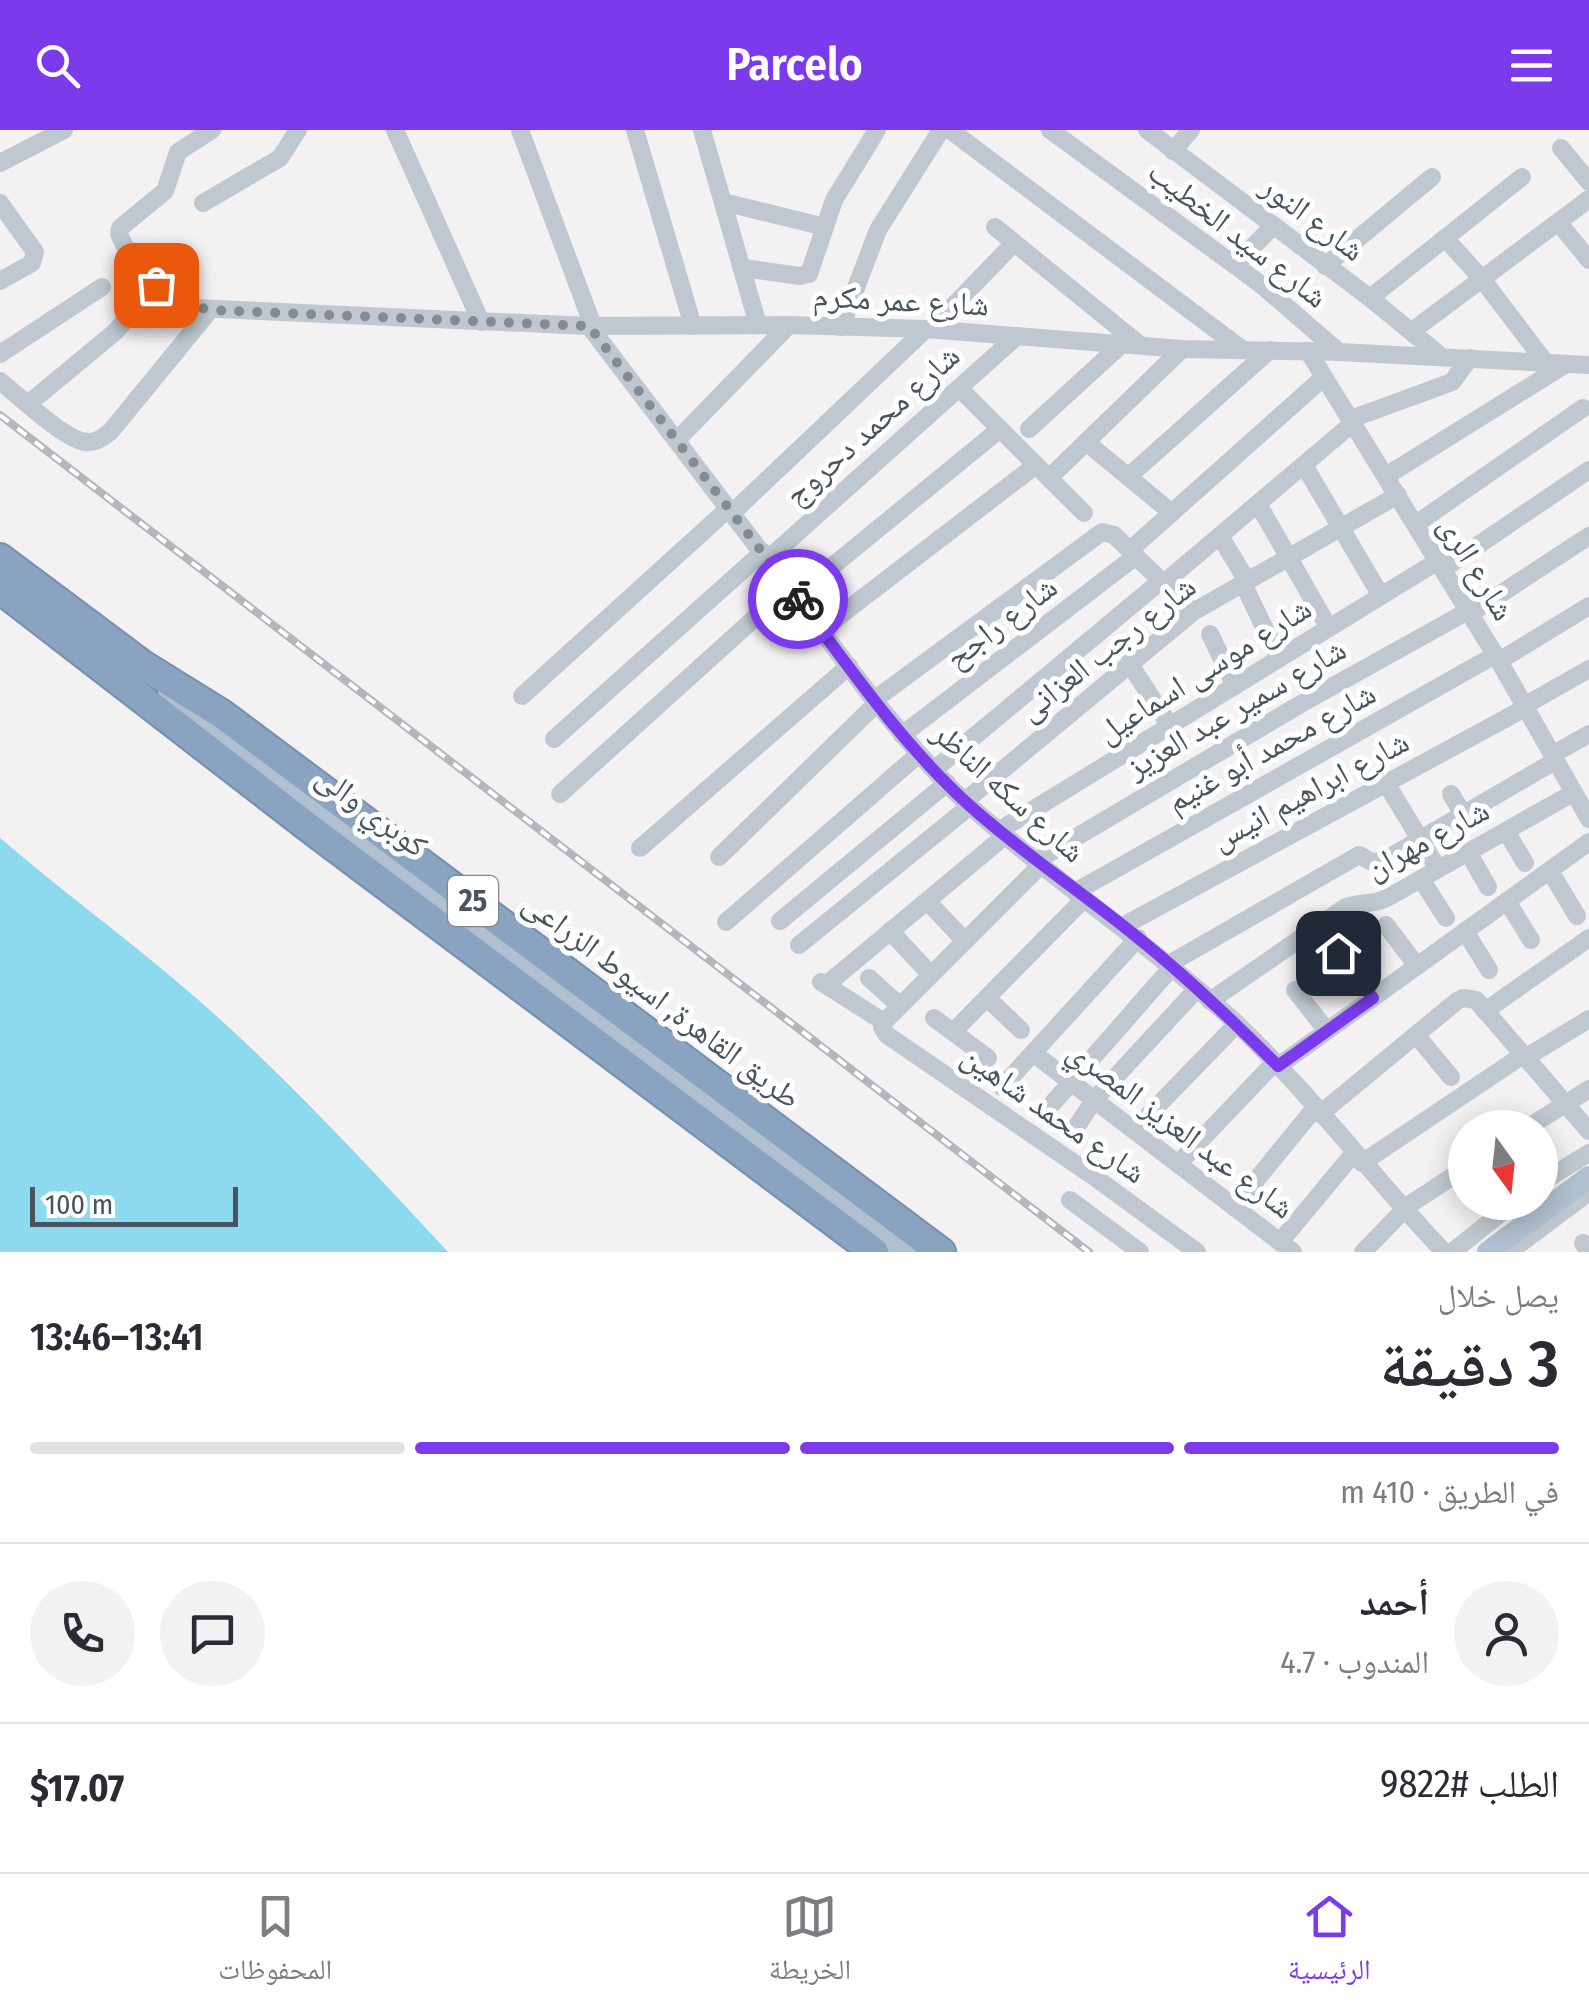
<!DOCTYPE html>
<html lang="ar">
<head>
<meta charset="utf-8">
<style>
	:root { --surface:#fff; --page:#f2f2f3; --text:#2b2b33; --muted:#7c7c81; --line:#e1e1e2; --accent:#7c3aed }
	body { margin:0; font-family:"Fira Sans Condensed","Noto Naskh Arabic",sans-serif; background:var(--page); color:var(--text); direction:rtl; height:100vh; display:flex; flex-direction:column; font-size:38px; white-space:nowrap }
	* { box-sizing:border-box; margin:0 }
	p { font-size:32px; color:var(--muted) }
	.icon { flex:none; width:55px; height:55px; fill:none; stroke:currentColor; stroke-width:2; stroke-linecap:round; stroke-linejoin:round }
	.map { position:relative; height:1122px; overflow:hidden; direction:ltr }
	.drawer { display:flex; flex-direction:column; background:var(--surface); flex:1 }
	.drawer>* { flex:none }
	.needle { width:65px; rotate:165deg }
	.buttons { position:absolute; left:1448px; top:980px; display:grid; gap:20px }
	.buttons a { display:grid; place-items:center; width:110px; height:110px; border-radius:50%; background:var(--surface); box-shadow:0 5px 25px #0003; font-size:50px }
	.scale { position:absolute; left:30px; bottom:25px; width:208px; box-sizing:border-box; padding-left:10px; border:5px solid #49545f; border-top:0; font-size:28px; line-height:35px; white-space:nowrap; color:#49545f; -webkit-text-stroke:8px #fff; paint-order:stroke }
	.pin { position:absolute; display:grid; place-items:center; width:85px; height:85px; color:#fff; margin:-42px; border-radius:20px; box-shadow:0 5px 15px #0006 }
	.courier { position:absolute; display:grid; place-items:center; width:100px; height:100px; margin:-50px; border:8px solid #7c3aed; border-radius:50%; background:#fff; color:#222; box-shadow:0 2px 12px #0007 }
	.overview em { font-style:normal; font-weight:600 }
	.overview div { display:flex; flex-direction:column-reverse }
	.overview { display:flex; align-items:center; justify-content:space-between; height:170px; padding:0 30px }
	h1 { font-size:65px; font-weight:600; line-height:75px }
	.bar { display:grid; grid-template-columns:repeat(4,1fr); gap:15px 10px; align-content:center; height:120px; padding:0 30px }
	.bar i { height:12px; border-radius:8px; background:var(--line) }
	.bar .selected { background:var(--accent) }
	.bar p { grid-column:span 4 }
	.line { display:flex; align-items:center; gap:25px; padding:0 30px; border-top:2px solid var(--line) }
	.line div { flex:1 }
	.round { display:grid; place-items:center; flex:none; width:105px; height:105px; border-radius:52px; background:var(--page) }
	header { display:flex; justify-content:space-between; align-items:center; height:130px; padding:0 30px; background:var(--accent); color:#fff; font-size:45px; font-weight:600 }
	.menu { display:flex; justify-content:space-around; align-items:center; height:140px; border-top:2px solid var(--line); background:var(--surface); font-size:28px; color:var(--muted) }
	.menu a { display:grid; justify-items:center; gap:5px }
	.menu .selected { color:var(--accent) }
	.map>svg:first-child { display:block }
</style>
</head>
<body>
<header><svg class="icon" aria-label="menu" viewBox="0 0 24 24"><path d="M4 6h16M4 12h16M4 18h16"/></svg>Parcelo<svg class="icon" aria-label="search" viewBox="0 0 24 24"><circle cx="10" cy="10" r="6"/><path d="M15 15l6 6"/></svg></header>
<div class="map">
<svg width="1589" height="1122" viewBox="0 0 1589 1122">
	<rect width="100%" height="100%" fill="#f3f1f1"/>
	<path fill="#8dd9ee" d="M0,708C64,763 132,812 195,867C286,946 367,1035 448,1122H0Z"/>
	<g fill="none" stroke-linecap="round" stroke-linejoin="round">
		<defs>
			<g id="highway">
				<polyline points="0,428 143,535 222,584 941,1122"/>
				<polyline points="0,459 308,697 874,1122"/>
			</g>
		</defs>
		<use href="#highway" stroke="#748eac" stroke-width="32"/>
		<g stroke="#bfc8d0" stroke-width="18">
			<path d="M212,0L178,22L165,61L120,98L119,104C132,135 163,167 195,178L589,196L789,195L926,199L1182,219L1339,222L1589,235"/>
			<polyline points="395,0 481,192"/>
			<polyline points="520,0 593,196"/>
			<polyline points="635,0 693,196"/>
			<polyline points="702,0 758,195"/>
			<polyline points="950,0 1243,220"/>
			<polyline points="1050,0 1259,153 1339,222"/>
			<polyline points="1147,0 1370,168 1442,227"/>
			<polyline points="1561,18 1589,52"/>
			<polyline points="1173,21 1191,0"/>
			<polyline points="0,33 64,0"/>
			<polyline points="723,72 825,97"/>
			<polyline points="0,73 35,122 32,133 0,151"/>
			<polyline points="203,73 280,28 298,0"/>
			<polyline points="1558,92 1589,130"/>
			<polyline points="995,97 1140,215"/>
			<polyline points="1445,108 1482,149 1545,232"/>
			<polyline points="1235,135 1273,96"/>
			<polyline points="1325,136 1432,47"/>
			<polyline points="743,138 800,146 809,144 834,70 877,0"/>
			<polyline points="1370,168 1522,47"/>
			<path d="M589,196L874,570C905,607 935,645 971,677C1056,752 1151,815 1235,892C1310,963 1373,1047 1444,1122"/>
			<polyline points="841,197 878,100 941,0"/>
			<polyline points="931,199 1014,113"/>
			<polyline points="1412,201 1589,69"/>
			<polyline points="1308,221 1499,531 1589,689"/>
			<polyline points="0,224 102,157"/>
			<path d="M0,251C19,266 60,305 81,311C94,315 102,308 111,301L210,180"/>
			<polyline points="959,258 1084,383"/>
			<polyline points="28,274 115,202 156,155"/>
			<polyline points="1351,289 1452,252 1470,228"/>
			<polyline points="1029,299 1123,213"/>
			<polyline points="678,309 789,195"/>
			<polyline points="1086,312 1172,383"/>
			<polyline points="1304,335 1381,466"/>
			<polyline points="1386,346 1566,234"/>
			<polyline points="1128,347 1270,220"/>
			<polyline points="1049,348 1182,219"/>
			<polyline points="1258,374 1329,498"/>
			<polyline points="732,383 926,199"/>
			<polyline points="1416,394 1583,278"/>
			<polyline points="1220,406 1247,451"/>
			<polyline points="1130,420 1324,247"/>
			<polyline points="768,429 1017,206"/>
			<polyline points="1443,439 1589,340"/>
			<polyline points="1165,452 1353,293"/>
			<polyline points="1243,453 1279,529"/>
			<polyline points="796,466 1000,299"/>
			<polyline points="1470,484 1589,406"/>
			<polyline points="821,500 1036,335"/>
			<polyline points="1210,504 1235,556"/>
			<polyline points="1499,531 1589,476"/>
			<polyline points="1129,533 1170,596"/>
			<polyline points="522,566 729,378"/>
			<polyline points="874,570 1102,402 1114,405 1193,482"/>
			<polyline points="1524,576 1589,539"/>
			<polyline points="902,605 1136,426"/>
			<polyline points="554,609 763,422"/>
			<polyline points="1552,625 1589,604"/>
			<polyline points="934,640 1162,450"/>
			<polyline points="1386,653 1438,739"/>
			<polyline points="560,664 789,457"/>
			<polyline points="1451,664 1463,684"/>
			<polyline points="965,671 1193,482 1398,365"/>
			<polyline points="1000,700 1438,431"/>
			<polyline points="1506,701 1525,733"/>
			<polyline points="640,718 849,536"/>
			<polyline points="1468,722 1488,757"/>
			<polyline points="719,727 877,573"/>
			<polyline points="1036,731 1299,575 1468,481"/>
			<polyline points="1550,741 1577,786"/>
			<polyline points="1421,749 1446,788"/>
			<polyline points="1075,762 1495,525"/>
			<polyline points="927,771 965,811"/>
			<polyline points="1507,771 1531,810"/>
			<polyline points="780,791 947,653"/>
			<polyline points="726,792 919,624"/>
			<polyline points="1386,795 1417,836"/>
			<polyline points="1123,796 1525,578"/>
			<polyline points="890,801 931,845"/>
			<polyline points="1465,801 1489,840"/>
			<polyline points="799,815 970,676"/>
			<polyline points="1338,823 1373,868"/>
			<polyline points="1169,834 1359,725 1372,732 1383,731 1555,631"/>
			<polyline points="869,848 900,876"/>
			<polyline points="821,852 884,892"/>
			<polyline points="826,855 1006,705"/>
			<polyline points="1295,860 1327,901"/>
			<polyline points="987,868 1021,900"/>
			<path d="M1210,871L1346,777C1360,772 1373,775 1387,768L1573,663"/>
			<polyline points="1485,881 1589,808"/>
			<polyline points="934,888 988,928"/>
			<polyline points="884,892 882,897 887,905 1093,1046 1197,1122"/>
			<polyline points="884,892 1041,735"/>
			<polyline points="953,902 1084,769"/>
			<polyline points="1416,905 1451,947"/>
			<polyline points="1033,923 1293,1122"/>
			<polyline points="1525,928 1589,889"/>
			<polyline points="1277,937 1589,712"/>
			<polyline points="1002,957 1138,808"/>
			<polyline points="1052,974 1172,837"/>
			<polyline points="1320,984 1457,871 1463,868 1476,870 1589,1001"/>
			<polyline points="1527,998 1589,959"/>
			<polyline points="1134,1000 1237,894"/>
			<polyline points="1073,1002 1094,970 1197,859"/>
			<polyline points="1362,1033 1523,925"/>
			<polyline points="1178,1034 1274,933"/>
			<polyline points="1540,1053 1589,1023"/>
			<polyline points="1070,1070 1140,1122"/>
			<polyline points="1234,1077 1315,978"/>
			<polyline points="1403,1079 1465,1038"/>
			<polyline points="1280,1112 1354,1023"/>
			<polyline points="1583,1113 1589,1121"/>
			<polyline points="1363,1122 1404,1080"/>
			<polyline points="1452,1122 1515,1072"/>
			<polyline points="1509,1122 1589,1062"/>
		</g>
		<g stroke="#b1c0d0" stroke-width="22">
			<polyline points="169,560 237,620 905,1122"/>
			<polyline points="1488,1122 1589,1047"/>
		</g>
		<use href="#highway" stroke="#89a3c0" stroke-width="28"/>
		<defs>
			<polyline id="rail" points="0,285 1089,1122"/>
		</defs>
		<use href="#rail" stroke="#b3b6bb" stroke-width="8"/>
		<use href="#rail" stroke="#fff" stroke-width="4" stroke-dasharray="11" stroke-linecap="butt"/>
	</g>
	<g fill="none" stroke-linecap="round" stroke-linejoin="round">
		<polyline stroke="#848b92" stroke-width="10" stroke-dasharray="0 18" points="156,155 180,173 210,180 589,196 798,469"/>
		<path stroke="#7c3aed" stroke-width="12" d="M798,469C851,540 903,615 969,675C1022,723 1082,762 1137,807C1187,847 1233,891 1278,936L1373,868L1338,823"/>
	</g>
	<g text-anchor="middle" dominant-baseline="central" stroke-width="10" stroke-linejoin="round" paint-order="stroke">
		<rect fill="#fff" stroke="#80878f" stroke-width="2.5" x="448" y="746" width="50" height="50" rx="8"/>
		<g font-size="30" font-weight="bold" fill="#49545f">
			<text x="473" y="771">25</text>
		</g>
		<g font-size="32" fill="#49545f" stroke="#fff">
			<text transform="translate(1313 88) rotate(37)">شارع النور</text>
			<text transform="translate(1238 104) rotate(38)">شارع سيد الخطيب</text>
			<text transform="translate(901 170) rotate(3)">شارع عمر مكرم</text>
			<text transform="translate(872 295) rotate(-42)">شارع محمد دحروج</text>
			<text transform="translate(1477 438) rotate(59)">شارع الرى</text>
			<text transform="translate(1001 492) rotate(-37)">شارع راجح</text>
			<text transform="translate(1107 518) rotate(-38)">شارع رجب العزانى</text>
			<text transform="translate(1204 540) rotate(-32)">شارع موسى اسماعيل</text>
			<text transform="translate(1236 578) rotate(-30)">شارع سمير عبد العزيز</text>
			<text transform="translate(1271 617) rotate(-29)">شارع محمد أبو غنيم</text>
			<text transform="translate(1310 660) rotate(-28)">شارع ابراهيم انيس</text>
			<text transform="translate(1009 662) rotate(42)">شارع سكه الناظر</text>
			<text transform="translate(372 681) rotate(37)">كوبري والى</text>
			<text transform="translate(1427 709) rotate(-28)">شارع مهران</text>
			<text transform="translate(662 870) rotate(37)">طريق القاهرة, اسيوط الزراعى</text>
			<text transform="translate(1054 984) rotate(35)">شارع محمد شاهين</text>
			<text transform="translate(1181 999) rotate(37)">شارع عبد العزيز المصري</text>
		</g>
	</g>
</svg>
<div class="buttons">
<a><svg class="needle" viewBox="-14 -14 28 28"><path d="M0-13l5 13h-10z" fill="#e53935"/><path d="M0 13l5-13h-10z" fill="#7c7c81"/></svg></a>
</div>
<div class="scale">100 m</div>
<div class="pin" style="left:156px;top:155px;background:#ea580c"><svg class="icon" aria-label="bag" viewBox="0 0 24 24"><path d="M5 8h14l-1 12H6zM9 8a3 3 0 0 1 6 0"/></svg></div>
<div class="pin" style="left:1338px;top:823px;background:#1f2937"><svg class="icon" aria-label="home" viewBox="0 0 24 24"><path d="M3 11l9-7 9 7M6 9v11h12V9"/></svg></div>
<div class="courier" style="left:798px;top:469px"><svg class="icon" aria-label="bike" viewBox="0 0 24 24"><circle cx="6" cy="16" r="4"/><circle cx="18" cy="16" r="4"/><path d="M6 16l4-8h5l3 8M10 8l3 8H6M13 5h3"/></svg></div>
</div>
<section class="drawer">
<div class="overview"><div><h1>3 دقيقة</h1><p>يصل خلال</p></div><em>13:41–13:46</em></div>
<div class="bar"><i class="selected"></i><i class="selected"></i><i class="selected"></i><i></i><p>في الطريق · 410 m</p></div>
<div class="line" style="height:180px"><a class="round"><svg class="icon" aria-label="person" viewBox="0 0 24 24"><circle cx="12" cy="8" r="4"/><path d="M4 21q1-7 8-7t8 7"/></svg></a><div><b>أحمد</b><p>المندوب · 4.7</p></div><a class="round"><svg class="icon" aria-label="chat" viewBox="0 0 24 24"><path d="M4 5h16v11H9l-5 4z"/></svg></a><a class="round"><svg class="icon" aria-label="phone" viewBox="0 0 24 24"><path d="M5 4h4l2 5-3 2q2 4 5 5l2-3 5 2v4C11 20 4 13 5 4z"/></svg></a></div>
<div class="line" style="height:130px"><div>الطلب #9822</div><b>$17.07</b></div>
</section>
<nav class="menu">
<a class="selected"><svg class="icon" aria-label="home" viewBox="0 0 24 24"><path d="M3 11l9-7 9 7M6 9v11h12V9"/></svg>الرئيسية</a>
<a><svg class="icon" aria-label="map" viewBox="0 0 24 24"><path d="M3 6l6-2 6 2 6-2v14l-6 2-6-2-6 2zM9 4v14M15 6v14"/></svg>الخريطة</a>
<a><svg class="icon" aria-label="saved" viewBox="0 0 24 24"><path d="M7 4h10v16l-5-4-5 4z"/></svg>المحفوظات</a>
</nav>
</body>
</html>
